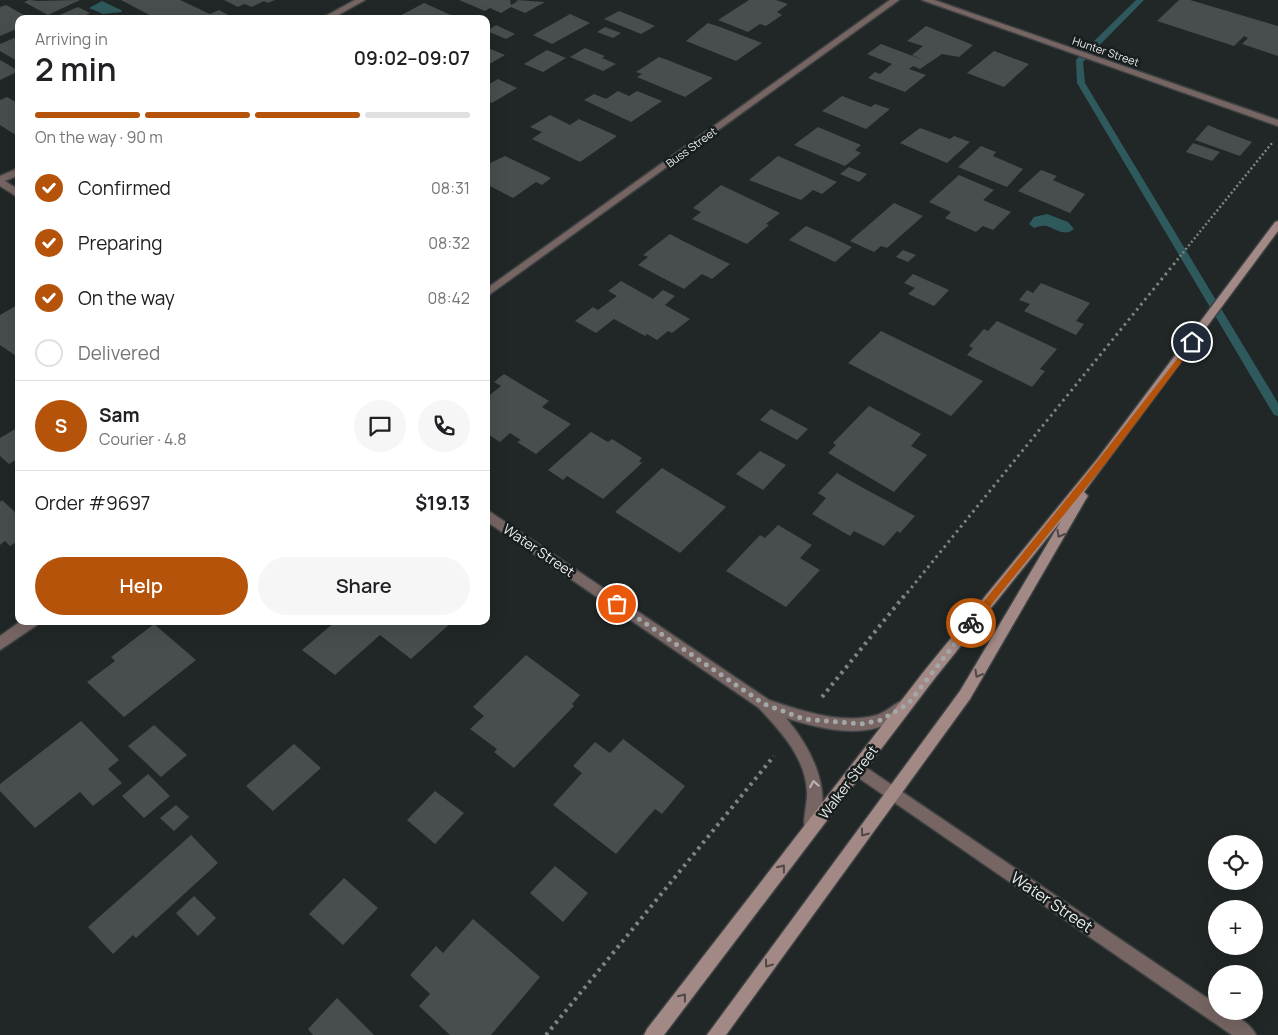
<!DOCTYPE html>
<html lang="en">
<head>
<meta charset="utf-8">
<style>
	:root { --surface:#fff; --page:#f6f6f6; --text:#202124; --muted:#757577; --line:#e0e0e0; --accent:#b45309 }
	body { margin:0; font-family:Manrope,sans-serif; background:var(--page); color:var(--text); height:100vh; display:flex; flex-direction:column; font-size:19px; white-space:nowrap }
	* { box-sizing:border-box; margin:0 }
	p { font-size:16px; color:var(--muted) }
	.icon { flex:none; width:28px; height:28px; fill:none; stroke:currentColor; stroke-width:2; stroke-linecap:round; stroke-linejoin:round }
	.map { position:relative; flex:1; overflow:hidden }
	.details { position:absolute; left:15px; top:15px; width:475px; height:610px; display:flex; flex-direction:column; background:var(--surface); border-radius:10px; box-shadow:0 5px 20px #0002 }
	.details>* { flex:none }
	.controls { position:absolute; left:1208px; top:835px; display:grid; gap:10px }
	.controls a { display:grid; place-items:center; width:55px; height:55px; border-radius:50%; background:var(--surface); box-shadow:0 5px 20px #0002; font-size:25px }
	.pin { position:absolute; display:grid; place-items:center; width:42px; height:42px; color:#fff; margin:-21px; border:2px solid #fff; border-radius:50%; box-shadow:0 1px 5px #0007 }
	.courier { position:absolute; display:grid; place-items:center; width:50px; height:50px; margin:-25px; border:4px solid #b45309; border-radius:50%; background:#fff; color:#222; box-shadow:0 1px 6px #0007 }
	.head em { font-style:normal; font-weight:600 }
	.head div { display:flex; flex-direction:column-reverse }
	.head { display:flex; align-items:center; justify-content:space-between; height:85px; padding:0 20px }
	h1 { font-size:32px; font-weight:600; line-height:38px }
	.bar { display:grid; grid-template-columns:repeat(4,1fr); gap:8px 5px; align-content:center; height:60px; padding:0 20px }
	.bar i { height:6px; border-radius:4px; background:var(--line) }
	.bar .on { background:var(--accent) }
	.bar p { grid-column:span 4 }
	.line { display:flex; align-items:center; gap:12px; padding:0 20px; border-top:1px solid var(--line) }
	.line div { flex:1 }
	.round { display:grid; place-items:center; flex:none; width:52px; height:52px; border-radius:26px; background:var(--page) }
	ol { padding:0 20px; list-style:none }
	li { display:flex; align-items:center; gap:15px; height:55px }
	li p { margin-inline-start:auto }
	li .icon { padding:5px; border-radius:50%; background:var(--accent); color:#fff; stroke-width:4 }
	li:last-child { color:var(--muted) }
	li i { width:28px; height:28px; border:2px solid var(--line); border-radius:50% }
	.button { display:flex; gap:10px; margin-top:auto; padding:10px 20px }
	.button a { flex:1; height:58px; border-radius:30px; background:var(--accent); color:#fff; font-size:20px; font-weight:600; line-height:58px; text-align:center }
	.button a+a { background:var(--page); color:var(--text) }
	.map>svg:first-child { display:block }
</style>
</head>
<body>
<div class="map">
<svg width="1278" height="1035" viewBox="0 0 1278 1035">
	<rect width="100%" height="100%" fill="#212627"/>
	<g fill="#2e595d">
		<polygon points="102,1 121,10 122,12 103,14 89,8"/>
		<path d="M1047,214L1068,222L1074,229C1064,237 1057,229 1046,226C1042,225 1038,227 1034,228L1029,224L1034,217Z"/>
	</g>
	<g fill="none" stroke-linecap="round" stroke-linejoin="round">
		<polygon fill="#2e595d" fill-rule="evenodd" points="1136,0 1144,0 1083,62 1085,83 1278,403 1278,416 1274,415 1077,83 1076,60 1091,44"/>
	</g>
	<g fill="#484e4e">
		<polygon points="29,0 38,1 80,0 48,15 24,2"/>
		<polygon points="121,0 180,0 210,14 219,10 230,16 223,19 157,19"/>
		<polygon points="224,0 275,0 268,3 264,1 252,7 244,4 238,7"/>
		<polygon points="459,0 510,0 511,5 518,1 516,0 545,2 525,13 511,7 501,13 490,8 485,11"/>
		<polygon points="749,0 776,0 788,4 777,12 782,15 766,26 760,24 748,32 718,20"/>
		<polygon points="1179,0 1190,0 1278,26 1278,56 1242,44 1248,38 1244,36 1234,46 1157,21"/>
		<polygon points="424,3 460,19 394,19"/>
		<polygon points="6,5 31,19 19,19 19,28 0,36 0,7"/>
		<polygon points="78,7 90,13 78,19 55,17"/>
		<polygon points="619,11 639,19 655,26 641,34 604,19"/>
		<polygon points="570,14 590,23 552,44 533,35"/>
		<polygon points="708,23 720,27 762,43 736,61 686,41"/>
		<polygon points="496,25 515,34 506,39 487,31"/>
		<polygon points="926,26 973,45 959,57 942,54 920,69 913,66 909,69 926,75 905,92 868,78 875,72 880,74 892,64 867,54 881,44 926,61 912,55 923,46 907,41"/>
		<polygon points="605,27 621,33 613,38 597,32"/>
		<polygon points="19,36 19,62 0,51 0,44"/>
		<polygon points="486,47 505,55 486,66"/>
		<polygon points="585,48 605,56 602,58 616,64 603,71 570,57"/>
		<polygon points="547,50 566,58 543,72 524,64"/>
		<polygon points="994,51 1029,64 1004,87 967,73"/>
		<polygon points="659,57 670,61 713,78 685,97 637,77 642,74 636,72"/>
		<polygon points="0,60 19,71 0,80"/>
		<polygon points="498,79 517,88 492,103 486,100 486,86"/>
		<polygon points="618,91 629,96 637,91 662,101 631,122 584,100 594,94 606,99"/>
		<polygon points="842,96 871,107 875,104 890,109 866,129 822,111"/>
		<polygon points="7,97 19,104 19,132 14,134 0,125 0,100"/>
		<polygon points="550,115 570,125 579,119 617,136 580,162 532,139 542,132 530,127"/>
		<polygon points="1208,125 1217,129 1252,142 1240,156 1195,140"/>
		<polygon points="818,127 861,145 855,150 861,153 845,166 794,145"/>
		<polygon points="920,128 950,139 954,136 970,142 947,163 900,143"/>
		<polygon points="1193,143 1220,152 1212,161 1186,152"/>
		<polygon points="981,146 996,152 993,156 1023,169 1007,187 958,167"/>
		<polygon points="505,156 551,178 542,185 536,182 513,198 486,184 486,165"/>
		<polygon points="778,156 817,173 837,182 822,194 813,190 801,200 749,180"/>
		<polygon points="849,167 867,174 859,182 840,174"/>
		<polygon points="1041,170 1057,176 1053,180 1085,194 1070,213 1018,191"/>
		<polygon points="959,175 994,190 983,200 1011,212 993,230 983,226 976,232 945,218 951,212 929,202"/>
		<polygon points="721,185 780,213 766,224 769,225 747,244 692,219 701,212 693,208"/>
		<polygon points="894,203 923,216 887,248 881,246 874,252 850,241"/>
		<polygon points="806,226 831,237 852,247 835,262 789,240"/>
		<polygon points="670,234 683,241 730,264 712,279 702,274 684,289 638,265 648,257 643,255"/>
		<polygon points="903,250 916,255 908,262 896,257"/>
		<polygon points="913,274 949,290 934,306 908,294 915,288 904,283"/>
		<polygon points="621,281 653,299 663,290 675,296 665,305 690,319 672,333 668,331 657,340 647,334 645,336 614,319 596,333 575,321 593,307 598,310 617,296 608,291"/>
		<polygon points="1041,283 1090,303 1076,321 1084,324 1076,335 1024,311 1030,304 1019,300 1027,290 1033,293"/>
		<polygon points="19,304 19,355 16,356 0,345 0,315"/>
		<polygon points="997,321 1057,349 1040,369 1045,371 1032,387 967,355 973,348 969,346 984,329 988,331"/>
		<polygon points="881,331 983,381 951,416 848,363"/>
		<polygon points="504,374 549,401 542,407 571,424 536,454 517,442 521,440 510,433 500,442 486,433 486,398 501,386 494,382"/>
		<polygon points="869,406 921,434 911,446 927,455 894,492 828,453 836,445 833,443"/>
		<polygon points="771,409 808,429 797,440 760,420"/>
		<polygon points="17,428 19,430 19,458 9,464 0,456 0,438"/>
		<polygon points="591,432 608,442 612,439 642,458 639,461 642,463 603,499 567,476 563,480 548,470"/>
		<polygon points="760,451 786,465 763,490 736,474"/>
		<polygon points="662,468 726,507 680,553 615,512"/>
		<polygon points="837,473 856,484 915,516 900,533 897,531 884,546 854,531 850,536 812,514 826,498 818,493"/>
		<polygon points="2,500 16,513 14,514 19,519 19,540 10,546 5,541 0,545 0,502"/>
		<polygon points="778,525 812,545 800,558 820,570 786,607 726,571 760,535 765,538"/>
		<polygon points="336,621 453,621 411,659 380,635 335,675 302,650"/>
		<polygon points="154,624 196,660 124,717 87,682 115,661 111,657"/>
		<polygon points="526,655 580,695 572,704 574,706 514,768 494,752 497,749 470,729 484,716 473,707"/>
		<polygon points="81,721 119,760 108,769 122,783 93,806 80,792 35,828 0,791 0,784"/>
		<polygon points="154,725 187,755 161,777 128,746"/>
		<polygon points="623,739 685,786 662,814 655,809 616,854 553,805 582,773 573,766 595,742 610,753"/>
		<polygon points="294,744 321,768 273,811 246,786"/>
		<polygon points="148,774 170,796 144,818 122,796"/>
		<polygon points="435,791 464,813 435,844 407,820"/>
		<polygon points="176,805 189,817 174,831 160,818"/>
		<polygon points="191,835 218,863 136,938 133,935 113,954 88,927"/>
		<polygon points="555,866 588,893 563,922 530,893"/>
		<polygon points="344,878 378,908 343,945 309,914"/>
		<polygon points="194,896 216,918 198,936 176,913"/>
		<polygon points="473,919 540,977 491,1035 450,1035 419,1006 430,994 410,975 436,946 443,953"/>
		<polygon points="337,998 374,1035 313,1035 308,1029"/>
	</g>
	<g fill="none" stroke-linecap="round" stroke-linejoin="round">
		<defs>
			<g id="street">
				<polygon points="355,0 365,0 331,19 320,19"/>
				<polygon points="890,0 899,0 486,297 486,289"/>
				<polygon points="922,0 934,0 1278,120 1278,126"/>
				<polygon points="19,168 19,175 5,181 19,190 19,198 0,186 0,176"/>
				<path d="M486,509L769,700C802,711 842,725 877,715C887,712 894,703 904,700L909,702L911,706C908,712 903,715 897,719C864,740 821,729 786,718C812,749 834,792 816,833L811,835L806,833C801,822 808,804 807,791C805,757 781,732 759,708L486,521Z"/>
				<polygon points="21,621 39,621 37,625 0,650 0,636"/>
				<path d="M858,762L1216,1004V1011C1230,1011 1250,1022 1256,1035H1232L853,774L851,769L853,764Z"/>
			</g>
			<polygon id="secondary" points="1278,221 1278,231 1084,492 1088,496 1086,499 970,699 726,1035 707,1035 960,691 1061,521 935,678 664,1035 644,1035 647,1029 925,670 1098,458 1275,222"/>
		</defs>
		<use href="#street" stroke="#3d4243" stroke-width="3"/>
		<use href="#secondary" stroke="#3d4243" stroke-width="3"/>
		<polyline stroke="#7e8383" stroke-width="2.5" stroke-dasharray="2 2.5" stroke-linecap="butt" points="1177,260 1272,143"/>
		<polyline stroke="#7e8383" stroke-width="3" stroke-dasharray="2.5 4" stroke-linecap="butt" points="903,598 1178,259"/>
		<g stroke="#7e8383" stroke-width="4" stroke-dasharray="3 4.5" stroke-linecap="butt">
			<polyline points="822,697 904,596"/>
			<polyline points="546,1035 774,756"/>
		</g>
		<use href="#street" fill="#766562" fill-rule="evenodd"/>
		<use href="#secondary" fill="#a38985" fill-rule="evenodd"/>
	</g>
	<defs><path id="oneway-chevron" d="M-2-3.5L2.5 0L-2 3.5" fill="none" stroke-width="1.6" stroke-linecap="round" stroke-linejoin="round" transform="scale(1.25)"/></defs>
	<g stroke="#504847">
		<use href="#oneway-chevron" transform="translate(1060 534) rotate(120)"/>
		<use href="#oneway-chevron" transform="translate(978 674) rotate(120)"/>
		<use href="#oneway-chevron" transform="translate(864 833) rotate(126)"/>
		<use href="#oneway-chevron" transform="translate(782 868) rotate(-52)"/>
		<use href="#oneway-chevron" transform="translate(768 964) rotate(126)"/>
		<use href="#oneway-chevron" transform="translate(683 997) rotate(-52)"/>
	</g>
	<use stroke="#bbb6b5" href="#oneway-chevron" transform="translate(814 784) rotate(-100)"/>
	<polygon fill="#b45309" points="1192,340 1196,342 1195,344 1105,464 974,626 968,626 968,621 1099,459"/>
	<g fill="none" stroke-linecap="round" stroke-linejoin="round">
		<polyline stroke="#a3a7a7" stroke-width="5" stroke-dasharray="0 9" points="617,604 764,704 804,719 861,724 881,720 908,704 971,623"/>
	</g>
	<g text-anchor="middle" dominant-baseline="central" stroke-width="5" stroke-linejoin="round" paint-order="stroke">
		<g font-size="11" fill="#e9ecec" stroke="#181d1d">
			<text transform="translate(1106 51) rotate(19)">Hunter Street</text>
			<text transform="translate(691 147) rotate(-36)">Buss Street</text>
		</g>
		<g font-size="14" fill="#e9ecec" stroke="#181d1d">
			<text transform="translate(539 550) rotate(34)">Water Street</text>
			<text transform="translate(848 782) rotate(-53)">Walker Street</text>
		</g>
		<g font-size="16" fill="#e9ecec" stroke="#181d1d">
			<text transform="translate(1052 902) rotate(34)">Water Street</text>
		</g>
	</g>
</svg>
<div class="controls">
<a><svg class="icon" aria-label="locate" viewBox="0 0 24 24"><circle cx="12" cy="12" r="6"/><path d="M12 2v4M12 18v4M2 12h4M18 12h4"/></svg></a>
<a>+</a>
<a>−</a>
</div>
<div class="pin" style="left:617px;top:604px;background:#ea580c"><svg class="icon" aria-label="bag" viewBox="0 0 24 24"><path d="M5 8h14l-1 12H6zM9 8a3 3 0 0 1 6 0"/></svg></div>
<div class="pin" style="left:1192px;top:342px;background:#1f2937"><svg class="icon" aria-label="home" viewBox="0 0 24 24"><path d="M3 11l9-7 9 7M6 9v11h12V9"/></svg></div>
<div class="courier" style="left:971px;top:623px"><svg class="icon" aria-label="bike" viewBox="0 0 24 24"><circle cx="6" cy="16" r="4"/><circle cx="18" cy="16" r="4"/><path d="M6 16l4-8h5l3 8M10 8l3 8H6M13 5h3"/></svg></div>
<section class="details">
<div class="head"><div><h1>2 min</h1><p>Arriving in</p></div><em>09:02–09:07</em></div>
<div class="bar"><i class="on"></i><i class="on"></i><i class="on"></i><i></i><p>On the way · 90 m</p></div>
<ol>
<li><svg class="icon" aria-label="check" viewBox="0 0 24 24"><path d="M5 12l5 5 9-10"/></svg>Confirmed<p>08:31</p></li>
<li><svg class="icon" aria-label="check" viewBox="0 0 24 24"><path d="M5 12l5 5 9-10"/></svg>Preparing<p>08:32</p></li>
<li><svg class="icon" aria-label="check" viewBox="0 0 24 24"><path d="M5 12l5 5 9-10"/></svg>On the way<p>08:42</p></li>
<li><i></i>Delivered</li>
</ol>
<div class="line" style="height:90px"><b class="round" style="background:var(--accent);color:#fff">S</b><div><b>Sam</b><p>Courier · 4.8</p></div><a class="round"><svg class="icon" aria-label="chat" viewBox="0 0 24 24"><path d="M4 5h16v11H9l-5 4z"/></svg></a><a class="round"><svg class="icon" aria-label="phone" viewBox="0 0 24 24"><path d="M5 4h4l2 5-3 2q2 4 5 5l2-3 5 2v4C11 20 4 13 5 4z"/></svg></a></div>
<div class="line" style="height:65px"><div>Order #9697</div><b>$19.13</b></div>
<div class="button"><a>Help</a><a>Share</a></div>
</section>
</div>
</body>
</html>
